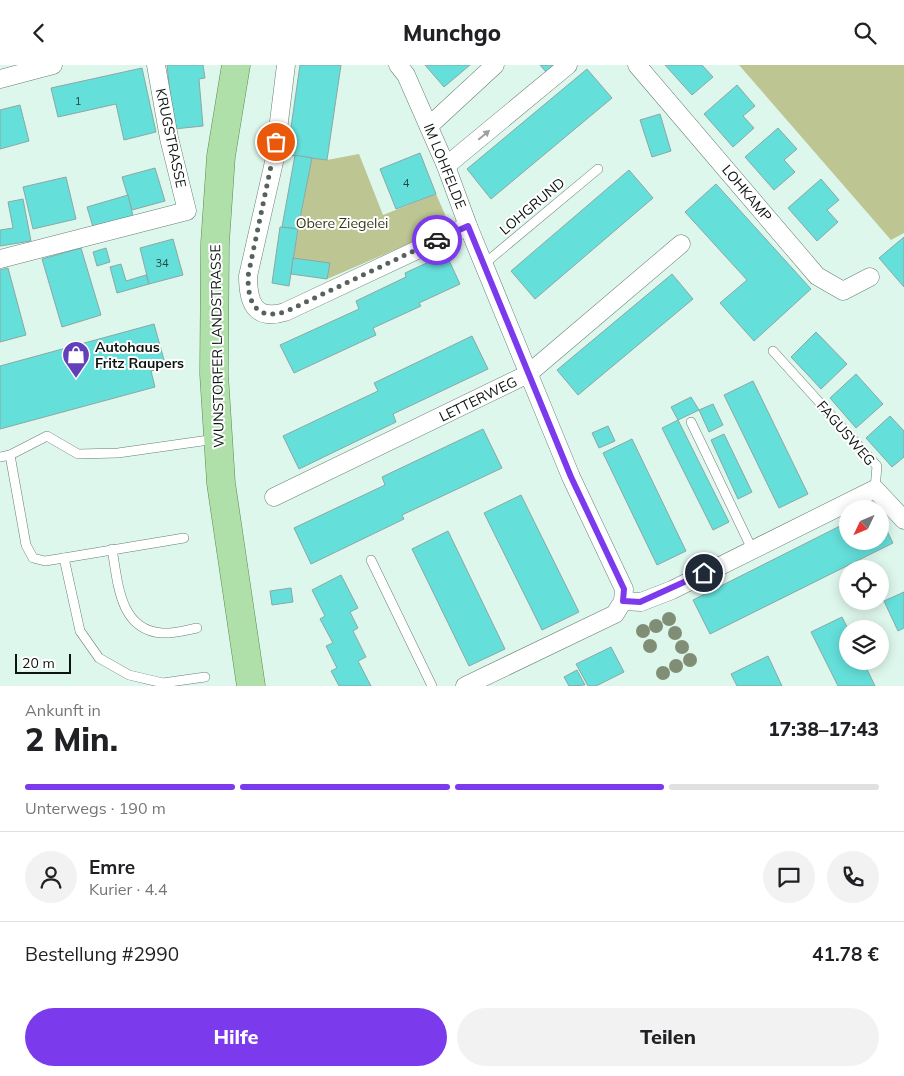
<!DOCTYPE html>
<html lang="de">
<head>
<meta charset="utf-8">
<style>
	:root { --surface:#fff; --page:#f2f2f2; --text:#202124; --muted:#757577; --line:#e0e0e0; --accent:#7c3aed }
	body { margin:0; font-family:Mulish,sans-serif; background:var(--page); color:var(--text); height:100vh; display:flex; flex-direction:column; font-size:19px; white-space:nowrap }
	* { box-sizing:border-box; margin:0 }
	p { font-size:16px; color:var(--muted) }
	.icon { flex:none; width:28px; height:28px; fill:none; stroke:currentColor; stroke-width:2; stroke-linecap:round; stroke-linejoin:round }
	.map { position:relative; height:621px; overflow:hidden }
	.sheet { display:flex; flex-direction:column; background:var(--surface); flex:1 }
	.sheet>* { flex:none }
	.needle { width:32px; rotate:226deg }
	.tools { position:absolute; left:839px; top:435px; display:grid; gap:10px }
	.tools a { display:grid; place-items:center; width:50px; height:50px; border-radius:50%; background:var(--surface); box-shadow:0 2px 12px #0003; font-size:25px }
	.scale { position:absolute; left:15px; bottom:12px; width:56px; box-sizing:border-box; padding-left:5px; border:2px solid #0c1410; border-top:0; font-size:14px; line-height:18px; white-space:nowrap; color:#0c1410; -webkit-text-stroke:4px #fff; paint-order:stroke }
	.pin { position:absolute; display:grid; place-items:center; width:42px; height:42px; color:#fff; margin:-21px; border:2px solid #fff; border-radius:50%; box-shadow:0 1px 5px #0007 }
	.courier { position:absolute; display:grid; place-items:center; width:50px; height:50px; margin:-25px; border:4px solid #7c3aed; border-radius:50%; background:#fff; color:#222; box-shadow:0 1px 6px #0007 }
	.overview em { font-style:normal; font-weight:800 }
	.overview div { display:flex; flex-direction:column-reverse }
	.overview { display:flex; align-items:center; justify-content:space-between; height:85px; padding:0 25px }
	h1 { font-size:32px; font-weight:800; line-height:38px }
	.bar { display:grid; grid-template-columns:repeat(4,1fr); gap:8px 5px; align-content:center; height:60px; padding:0 25px }
	.bar i { height:6px; border-radius:4px; background:var(--line) }
	.bar .current { background:var(--accent) }
	.bar p { grid-column:span 4 }
	.line { display:flex; align-items:center; gap:12px; padding:0 25px; border-top:1px solid var(--line) }
	.line div { flex:1 }
	.round { display:grid; place-items:center; flex:none; width:52px; height:52px; border-radius:26px; background:var(--page) }
	.cta { display:flex; gap:10px; margin-top:auto; padding:10px 25px }
	.cta a { flex:1; height:58px; border-radius:30px; background:var(--accent); color:#fff; font-size:20px; font-weight:800; line-height:58px; text-align:center }
	.cta a+a { background:var(--page); color:var(--text) }
	header { display:flex; justify-content:space-between; align-items:center; height:65px; padding:0 25px; background:var(--surface); font-size:22px; font-weight:800 }
	.map>svg:first-child { display:block }
</style>
</head>
<body>
<header><svg class="icon" aria-label="back" viewBox="0 0 24 24"><path d="M15 5l-7 7 7 7"/></svg>Munchgo<svg class="icon" aria-label="search" viewBox="0 0 24 24"><circle cx="10" cy="10" r="6"/><path d="M15 15l6 6"/></svg></header>
<div class="map">
<svg width="904" height="621" viewBox="0 0 904 621">
	<rect width="100%" height="100%" fill="#def7ec"/>
	<g fill="#bdc593">
		<polygon points="739,0 904,0 904,168 891,175"/>
		<polygon points="359,89 383,150 436,129 450,161 327,214 329,198 293,193 312,93 327,95"/>
	</g>
	<g fill="#64dfda" stroke="#8ca7a5">
		<polygon points="167,0 203,0 205,13 199,14 203,61 174,64"/>
		<polygon points="300,0 341,0 327,95 287,90"/>
		<polygon points="425,0 470,0 444,22"/>
		<polygon points="540,0 555,0 546,7"/>
		<polygon points="665,0 702,0 713,12 692,30"/>
		<polygon points="142,3 156,67 124,75 116,39 58,52 51,23"/>
		<polygon points="587,4 612,33 491,134 467,104"/>
		<polygon points="737,20 755,41 743,51 754,63 733,82 704,49"/>
		<polygon points="20,40 29,76 0,84 0,45"/>
		<polygon points="660,49 671,86 652,92 640,55"/>
		<polygon points="778,63 797,84 784,95 795,107 774,125 745,92"/>
		<polygon points="420,88 436,129 396,144 380,104"/>
		<polygon points="295,90 312,93 298,164 282,162"/>
		<polygon points="155,103 165,136 132,145 122,112"/>
		<polygon points="629,105 653,133 535,234 511,206"/>
		<polygon points="66,112 76,154 33,164 23,122"/>
		<polygon points="821,114 839,135 827,145 838,157 817,176 788,143"/>
		<polygon points="716,119 811,224 754,276 720,238 747,215 685,147"/>
		<polygon points="128,130 133,151 93,162 87,142"/>
		<polygon points="23,134 31,176 0,181 0,165 13,163 8,137"/>
		<polygon points="280,162 298,164 289,221 272,218"/>
		<polygon points="904,172 904,222 879,193"/>
		<polygon points="173,174 183,210 149,219 140,183"/>
		<polygon points="81,183 101,250 62,262 42,194"/>
		<polygon points="106,183 110,197 97,201 93,187"/>
		<polygon points="446,189 460,219 419,238 421,241 373,263 376,270 294,308 280,280 359,244 356,236 406,212 405,208"/>
		<polygon points="293,193 330,198 327,214 291,209"/>
		<polygon points="121,199 126,216 146,210 149,219 117,228 110,202"/>
		<polygon points="8,203 26,270 0,277 0,205"/>
		<polygon points="672,209 693,234 578,330 557,305"/>
		<polygon points="154,259 166,302 151,306 155,322 0,364 0,301"/>
		<polygon points="816,267 847,299 821,324 791,292"/>
		<polygon points="472,271 488,304 393,349 396,357 299,404 283,371 378,326 374,318"/>
		<polygon points="856,309 883,339 856,363 830,333"/>
		<polygon points="753,316 808,429 779,443 724,330"/>
		<polygon points="691,332 699,345 678,355 671,342"/>
		<polygon points="713,339 723,360 709,367 699,345"/>
		<polygon points="890,351 904,366 904,392 892,402 866,373"/>
		<polygon points="678,355 729,457 713,465 662,363"/>
		<polygon points="608,361 615,376 599,383 592,368"/>
		<polygon points="483,364 502,403 402,450 404,454 311,499 294,463 385,420 382,412"/>
		<polygon points="724,369 752,427 738,434 711,375"/>
		<polygon points="632,374 686,486 657,500 603,388"/>
		<polygon points="521,430 579,547 542,565 484,448"/>
		<polygon points="880,452 893,478 710,569 693,535 848,457 848,476 880,476"/>
		<polygon points="448,466 505,584 469,601 412,484"/>
		<polygon points="341,510 358,543 350,547 358,563 353,566 366,592 358,596 371,621 339,621 331,606 337,603 326,581 333,578 320,554 325,551 312,525"/>
		<polygon points="291,523 293,537 272,540 270,526"/>
		<polygon points="904,527 904,563 898,566 884,536"/>
		<polygon points="842,552 848,564 848,596 863,596 875,621 838,621 811,567"/>
		<polygon points="611,582 624,607 596,621 588,621 576,599"/>
		<polygon points="768,591 782,621 737,621 731,609"/>
		<polygon points="577,605 585,620 569,621 564,612"/>
	</g>
	<g fill="none" stroke-linecap="round" stroke-linejoin="round">
		<defs>
			<g id="service">
				<polyline points="484,199 598,104"/>
				<polyline points="773,286 877,401 875,424"/>
				<polyline points="691,357 752,484"/>
				<polyline points="10,390 26,480 33,493 45,496 64,493 184,473"/>
				<polyline points="0,392 10,390 47,371 78,389 118,388 216,374"/>
				<path d="M112,484C118,517 119,565 162,568C173,569 186,565 197,563"/>
				<polyline points="64,493 80,566 99,593 129,610 163,618 205,612"/>
				<polyline points="371,495 432,621"/>
			</g>
			<g id="minor">
				<path d="M286,0L274,97L248,211C248,238 255,256 285,247L468,161"/>
				<polyline points="398,0 406,10 446,101 468,161 571,412 624,524 623,536 615,549 465,621"/>
				<polyline points="637,0 817,211 843,226 870,212"/>
				<polyline points="0,14 53,0"/>
				<polyline points="429,61 495,0"/>
				<polyline points="446,101 568,0"/>
				<polyline points="0,194 187,146 169,73 156,0"/>
				<polyline points="274,432 528,309 681,179"/>
				<polyline points="623,536 641,537 672,525 875,424 904,455"/>
			</g>
			<polyline id="primary" points="236,0 221,91 215,178 214,309 221,418 251,621"/>
		</defs>
		<use href="#service" stroke="#687e74" stroke-width="10"/>
		<use href="#minor" stroke="#687e74" stroke-width="19"/>
		<use href="#primary" stroke="#558b4e" stroke-width="29"/>
		<use href="#service" stroke="#fff" stroke-width="9"/>
		<use href="#minor" stroke="#fff" stroke-width="18"/>
		<use href="#primary" stroke="#b0e0a9" stroke-width="28"/>
	</g>
	<g fill="#808e75">
		<circle cx="669" cy="554" r="7"/>
		<circle cx="656" cy="561" r="7"/>
		<circle cx="643" cy="566" r="7"/>
		<circle cx="675" cy="568" r="7"/>
		<circle cx="650" cy="581" r="7"/>
		<circle cx="682" cy="582" r="7"/>
		<circle cx="690" cy="595" r="7"/>
		<circle cx="676" cy="601" r="7"/>
		<circle cx="663" cy="608" r="7"/>
	</g>
	<defs><path id="oneway-solid" d="M-6-.8H1V-3.2L6.5 0L1 3.2V.8H-6Z" transform="scale(1.25)"/></defs>
	<use fill="#9ea19f" href="#oneway-solid" transform="translate(484 70) rotate(-40)"/>
	<g fill="none" stroke-linecap="round" stroke-linejoin="round">
		<path stroke="#56635d" stroke-width="5" stroke-dasharray="0 9" d="M276,77L248,211C248,238 255,255 285,247L437,175"/>
		<polyline stroke="#7c3aed" stroke-width="6" points="437,175 468,161 571,412 624,524 623,536 640,537 704,508"/>
	</g>
	<defs>
		<symbol id="shop-pin" viewBox="-11 -11 22 30"><path d="M0 17L-7.5 6A9.5 9.5 0 1 1 7.5 6Z" fill="#6340b9" stroke="#fff"/><path d="M-5-2.5h2.3a2.7 3.5 0 0 1 5.4 0H5L5.5 6h-11ZM-1.5-2.5h3a1.5 2.3 0 0 0-3 0Z" fill="#fff"/></symbol>
	</defs>
	<g fill-rule="evenodd">
		<use href="#shop-pin" x="60" y="274" width="32" height="43"/>
	</g>
	<g text-anchor="middle" dominant-baseline="central" stroke-width="4" stroke-linejoin="round" paint-order="stroke">
		<g font-size="11" fill="#224742">
			<text x="78" y="36">1</text>
			<text x="406" y="118">4</text>
			<text x="162" y="198">34</text>
		</g>
		<g font-size="14" fill="#0c1410" stroke="#fff">
			<text transform="translate(171 73) rotate(78)">KRUGSTRASSE</text>
			<text transform="translate(445 101) rotate(68)">IM LOHFELDE</text>
			<text transform="translate(747 128) rotate(50)">LOHKAMP</text>
			<text transform="translate(532 141) rotate(-40)">LOHGRUND</text>
			<text transform="translate(217 281) rotate(-91)">WUNSTORFER LANDSTRASSE</text>
			<text transform="translate(478 334) rotate(-26)">LETTERWEG</text>
			<text transform="translate(846 368) rotate(49)">FAGUSWEG</text>
		</g>
		<g font-size="14" fill="#333814" stroke="#fff">
			<text x="342" y="158">Obere Ziegelei</text>
		</g>
		<g font-size="14" font-weight="bold" fill="#0c1410" stroke="#fff" text-anchor="start">
			<text x="95" y="282">Autohaus<tspan x="95" dy="16">Fritz Raupers</tspan></text>
		</g>
	</g>
</svg>
<div class="tools">
<a><svg class="needle" viewBox="-14 -14 28 28"><path d="M0-13l5 13h-10z" fill="#e53935"/><path d="M0 13l5-13h-10z" fill="#757577"/></svg></a>
<a><svg class="icon" aria-label="locate" viewBox="0 0 24 24"><circle cx="12" cy="12" r="6"/><path d="M12 2v4M12 18v4M2 12h4M18 12h4"/></svg></a>
<a><svg class="icon" aria-label="layers" viewBox="0 0 24 24"><path d="M12 4l9 5-9 5-9-5zM3 14l9 5 9-5"/></svg></a>
</div>
<div class="scale">20 m</div>
<div class="pin" style="left:276px;top:77px;background:#ea580c"><svg class="icon" aria-label="bag" viewBox="0 0 24 24"><path d="M5 8h14l-1 12H6zM9 8a3 3 0 0 1 6 0"/></svg></div>
<div class="pin" style="left:704px;top:508px;background:#1f2937"><svg class="icon" aria-label="home" viewBox="0 0 24 24"><path d="M3 11l9-7 9 7M6 9v11h12V9"/></svg></div>
<div class="courier" style="left:437px;top:175px"><svg class="icon" aria-label="car" viewBox="0 0 24 24"><path d="M5 17H2v-5l4-1 3-4h7l3 4 3 1v5h-3M9 17h6M6 11h13"/><circle cx="7" cy="17" r="2"/><circle cx="17" cy="17" r="2"/></svg></div>
</div>
<section class="sheet">
<div class="overview"><div><h1>2 Min.</h1><p>Ankunft in</p></div><em>17:38–17:43</em></div>
<div class="bar"><i class="current"></i><i class="current"></i><i class="current"></i><i></i><p>Unterwegs · 190 m</p></div>
<div class="line" style="height:90px"><a class="round"><svg class="icon" aria-label="person" viewBox="0 0 24 24"><circle cx="12" cy="8" r="4"/><path d="M4 21q1-7 8-7t8 7"/></svg></a><div><b>Emre</b><p>Kurier · 4.4</p></div><a class="round"><svg class="icon" aria-label="chat" viewBox="0 0 24 24"><path d="M4 5h16v11H9l-5 4z"/></svg></a><a class="round"><svg class="icon" aria-label="phone" viewBox="0 0 24 24"><path d="M5 4h4l2 5-3 2q2 4 5 5l2-3 5 2v4C11 20 4 13 5 4z"/></svg></a></div>
<div class="line" style="height:65px"><div>Bestellung #2990</div><b>41.78 €</b></div>
<div class="cta"><a>Hilfe</a><a>Teilen</a></div>
</section>
</body>
</html>
